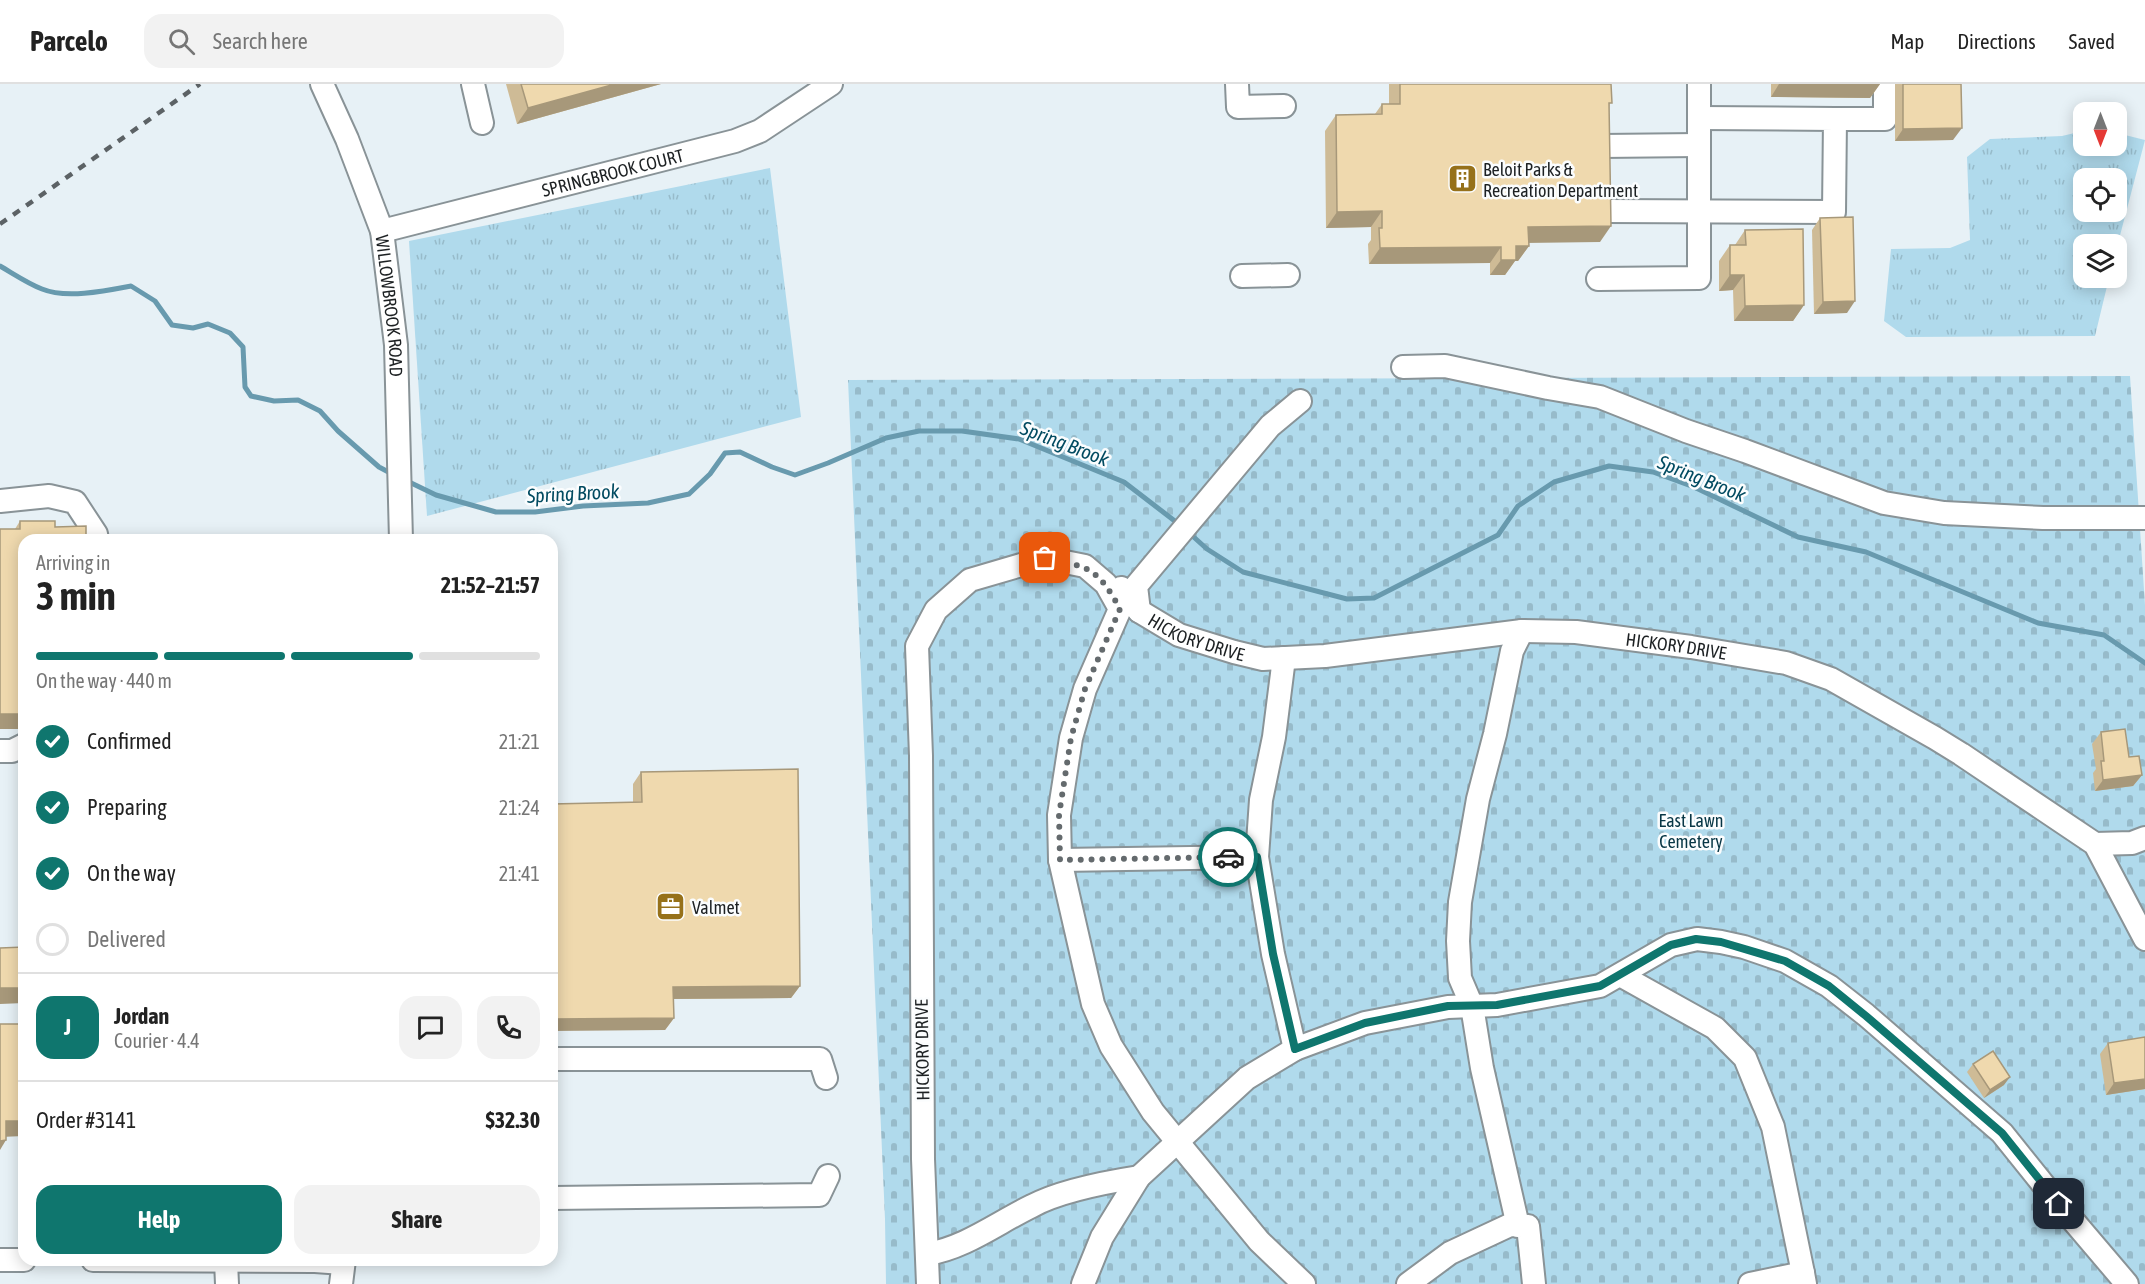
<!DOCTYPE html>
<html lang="en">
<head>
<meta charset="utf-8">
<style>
	:root { --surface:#fff; --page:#f2f2f2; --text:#222; --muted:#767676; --line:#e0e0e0; --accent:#0f766e }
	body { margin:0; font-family:"Asap Condensed",sans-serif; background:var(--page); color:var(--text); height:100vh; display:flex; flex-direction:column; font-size:22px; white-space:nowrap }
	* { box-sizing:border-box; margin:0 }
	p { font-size:20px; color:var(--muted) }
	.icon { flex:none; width:33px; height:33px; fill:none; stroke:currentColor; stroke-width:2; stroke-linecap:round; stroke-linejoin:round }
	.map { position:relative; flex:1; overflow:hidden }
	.side { position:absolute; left:18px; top:450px; width:540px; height:732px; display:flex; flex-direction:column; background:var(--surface); border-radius:18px; box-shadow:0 3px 15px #0003 }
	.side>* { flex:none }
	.needle { width:39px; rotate:180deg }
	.controls { position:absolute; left:2073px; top:18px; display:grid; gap:12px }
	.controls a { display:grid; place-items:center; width:54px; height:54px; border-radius:12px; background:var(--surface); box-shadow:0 3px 15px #0003; font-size:30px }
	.pin { position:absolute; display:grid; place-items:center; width:51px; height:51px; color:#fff; margin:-26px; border-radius:12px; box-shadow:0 3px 9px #0006 }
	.courier { position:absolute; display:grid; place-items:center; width:60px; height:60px; margin:-30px; border:4px solid #0f766e; border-radius:50%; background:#fff; color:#222; box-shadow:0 2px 8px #0007 }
	.headline em { font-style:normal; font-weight:700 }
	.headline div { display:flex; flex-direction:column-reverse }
	.headline { display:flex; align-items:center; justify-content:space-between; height:102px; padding:0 18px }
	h1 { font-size:39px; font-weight:700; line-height:45px }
	.bar { display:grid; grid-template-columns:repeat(4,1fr); gap:9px 6px; align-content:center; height:72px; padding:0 18px }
	.bar i { height:8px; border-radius:4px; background:var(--line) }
	.bar .current { background:var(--accent) }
	.bar p { grid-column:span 4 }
	.line { display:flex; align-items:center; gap:15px; padding:0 18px; border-top:2px solid var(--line) }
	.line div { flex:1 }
	.round { display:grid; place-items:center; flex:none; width:63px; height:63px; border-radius:18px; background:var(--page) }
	ol { padding:0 18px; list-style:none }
	li { display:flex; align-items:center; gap:18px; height:66px }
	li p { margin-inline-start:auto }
	li .icon { padding:6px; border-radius:50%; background:var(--accent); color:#fff; stroke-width:4 }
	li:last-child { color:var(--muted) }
	li i { width:33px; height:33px; border:3px solid var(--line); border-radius:50% }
	.button { display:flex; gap:12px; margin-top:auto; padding:12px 18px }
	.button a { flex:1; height:69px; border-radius:18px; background:var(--accent); color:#fff; font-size:24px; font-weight:700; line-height:69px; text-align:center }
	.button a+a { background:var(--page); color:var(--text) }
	header { display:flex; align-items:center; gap:36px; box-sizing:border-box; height:84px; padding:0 30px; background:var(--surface); border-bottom:2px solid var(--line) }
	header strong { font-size:28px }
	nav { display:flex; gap:33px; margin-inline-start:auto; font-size:21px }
	.search { width:420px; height:54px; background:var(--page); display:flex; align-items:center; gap:15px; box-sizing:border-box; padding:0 21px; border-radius:18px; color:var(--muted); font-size:22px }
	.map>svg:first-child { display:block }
</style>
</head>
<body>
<header>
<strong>Parcelo</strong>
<div class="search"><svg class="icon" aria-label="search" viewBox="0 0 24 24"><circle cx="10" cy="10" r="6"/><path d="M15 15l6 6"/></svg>Search here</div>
<nav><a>Map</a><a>Directions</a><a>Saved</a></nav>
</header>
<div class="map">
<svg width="2145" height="1200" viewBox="0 0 2145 1200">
	<defs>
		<pattern id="grass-tufts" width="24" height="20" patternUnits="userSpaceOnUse" patternTransform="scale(1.5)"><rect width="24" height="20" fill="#b0daec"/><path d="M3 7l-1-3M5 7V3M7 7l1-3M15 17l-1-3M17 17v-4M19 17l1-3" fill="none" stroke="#97bbca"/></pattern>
		<pattern id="cemetery-stones" width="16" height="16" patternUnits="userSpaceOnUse" patternTransform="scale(1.5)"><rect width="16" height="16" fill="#b0daec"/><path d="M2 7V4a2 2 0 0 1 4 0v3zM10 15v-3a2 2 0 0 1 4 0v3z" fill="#97bbca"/></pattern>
	</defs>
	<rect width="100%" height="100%" fill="#e7f1f6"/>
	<g fill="url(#grass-tufts)" fill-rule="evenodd">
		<path d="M2083,47L2084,62H2116L2117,49L2145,56L2117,163L2116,160H2084V194H2109L2095,252L1906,253L1884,237L1891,165L1950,164L1970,156L1967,73L1990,55L2062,52ZM2116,94V128H2084V94Z"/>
		<polygon points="770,84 801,333 427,432 409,157"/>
	</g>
	<polygon fill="url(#cemetery-stones)" points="2130,292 2145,521 2145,1200 886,1200 885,1135 848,296"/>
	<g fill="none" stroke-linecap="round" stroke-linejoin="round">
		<g stroke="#689aae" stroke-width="5">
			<path d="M0,182C14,190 27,199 42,205C66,215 105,207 131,202L155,217L172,241L193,244L208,240L230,249L243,263L245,303L251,312L274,317L298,316L320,327L338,347L379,383L394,391"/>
			<polyline points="405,396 436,411 496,428 535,428 583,422 648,419 689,410 710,390 725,369 740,368 772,383 795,391 828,379 886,354 919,347 962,347 1019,355 1124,398 1180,441"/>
			<polyline points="1187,447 1207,465 1243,488 1347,515 1374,514 1498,451 1518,422 1554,398 1609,382 1653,388 1694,403 1798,453 1866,468 2038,539 2104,551 2145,579"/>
		</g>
		<defs>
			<g id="minor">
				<path id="s1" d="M322,0L347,55L382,147L396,261L401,456"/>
				<polyline points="473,0 482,39"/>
				<polyline points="1237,0 1238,23 1284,22"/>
				<polyline points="1835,35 1885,35 1885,0"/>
				<polyline points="1601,62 1699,61"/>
				<polyline points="1607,127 1834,128 1835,35 1699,34"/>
				<path id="s2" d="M382,147L735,57L760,47L831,0"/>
				<polyline points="1242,192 1288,191"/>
				<polyline points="1598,195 1699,194 1699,0"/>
				<polyline points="1403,283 1445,282 1548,304 1600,313 1686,347 1745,367 1884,419 1944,429 2043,434 2145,434"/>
				<polyline points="0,417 49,412 75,418 96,450 97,456"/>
				<path id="s3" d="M1121,504L1139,527L1179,551L1234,568L1263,575L1325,572L1522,547L1576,548L1691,563L1786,579L1831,595L1935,654L1961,670L2095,760L2145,855"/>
				<polyline points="1139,527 1136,502 1270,342 1300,317"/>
				<polyline points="1284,574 1274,653 1261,716 1257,773 1273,870 1295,965"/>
				<polyline points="0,667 12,667 24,661"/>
				<polyline points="2095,760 2132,759 2145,754"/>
				<polyline points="1060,776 1257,773"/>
				<polyline points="1620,891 1715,944 1745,974 1773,1043 1803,1189"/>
				<polyline points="552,975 820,975 826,994"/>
				<polyline points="552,1114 819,1111 828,1092"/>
				<polyline points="1518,1142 1482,984 1472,922 1460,894 1458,857 1460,818 1478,715 1495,650 1512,567 1522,547"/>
				<path d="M927,1170C965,1164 997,1139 1032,1122C1060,1107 1107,1098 1139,1093"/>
				<polyline points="0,1176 24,1176"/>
				<polyline points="93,1176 315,1177 343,1179"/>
				<polyline points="226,1177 227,1200"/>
				<polyline points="341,1200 344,1176"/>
				<polyline points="928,1200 923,1075 921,672 917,562 936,526 970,496 1045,474 1085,482 1106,500 1120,525 1085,605 1071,654 1059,731 1060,776 1093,920 1111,962 1153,1028 1259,1157 1304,1200"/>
				<polyline points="1083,1200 1102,1153 1139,1093 1247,994 1295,965 1365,939 1448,923 1497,921 1600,902 1671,861 1697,855 1721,858 1744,863 1785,877 1829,902 1866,931 2002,1049 2059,1120 2127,1200"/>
				<polyline points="1408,1200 1450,1169 1510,1141 1528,1142 1534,1200"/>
				<polyline points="1750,1200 1803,1189 1805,1200"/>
			</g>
		</defs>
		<use href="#minor" stroke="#899397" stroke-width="26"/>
		<use href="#minor" stroke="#fff" stroke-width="22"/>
		<polyline stroke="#5c6265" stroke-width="4.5" stroke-dasharray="8 8" stroke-linecap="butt" points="0,140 200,0"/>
	</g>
	<g fill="#cebb96">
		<polygon points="506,0 661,0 517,40"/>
		<polygon points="1389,0 1611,0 1600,158 1529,158 1529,162 1518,177 1515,177 1505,191 1490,191 1490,179 1369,180 1368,160 1371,156 1371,143 1326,144 1325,47 1336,31 1375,30 1382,20 1389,20"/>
		<polygon points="1771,0 1880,0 1870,14 1771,13"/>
		<polygon points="1895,0 1961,0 1953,56 1895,57"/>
		<polygon points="1820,134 1847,229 1814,230 1812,146"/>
		<polygon points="1745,146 1804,221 1793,237 1734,237 1733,206 1719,207 1719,177 1730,161 1735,161"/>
		<polygon points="20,437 55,443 24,456 24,645 0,645 15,445"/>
		<polygon points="2101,648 2129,673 2142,691 2133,702 2095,707 2093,689 2096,685 2092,660"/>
		<polygon points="641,688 800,902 791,914 674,915 674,934 665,946 633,718 633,700"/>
		<polygon points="2108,959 2145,1005 2106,1011 2100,970"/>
		<polygon points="1973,980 2004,1001 1984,1014 1967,988"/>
	</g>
	<g fill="#a7987a">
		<polygon points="615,0 661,0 517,40 528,24"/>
		<polygon points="1779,0 1880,0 1870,14 1771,13"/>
		<polygon points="1962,44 1953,56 1895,57 1903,45"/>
		<polygon points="1382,127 1371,143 1326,144 1337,128"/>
		<polygon points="1611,142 1600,158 1517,159 1528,143"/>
		<polygon points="1516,162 1529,162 1518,177 1515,177 1505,191 1490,191 1501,176"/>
		<polygon points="1501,163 1490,179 1369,180 1380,164"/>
		<polygon points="1730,191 1744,191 1733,206 1719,207"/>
		<polygon points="1855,217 1847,229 1814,230 1823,218"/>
		<polygon points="1804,221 1793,237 1734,237 1745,222"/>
		<rect x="0" y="630" width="24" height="15"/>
		<polygon points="2142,691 2133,702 2095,707 2103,696"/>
		<polygon points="800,902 791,914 665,915 673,903"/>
		<polygon points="0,904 24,904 24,919 0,920"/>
		<polygon points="674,934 665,946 552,947 552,935"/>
		<polygon points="2010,993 2004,1001 1984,1014 1990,1006"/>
		<polygon points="2145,995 2145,1005 2106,1011 2114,999"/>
		<polygon points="6,1037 24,1037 24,1052 0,1053"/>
		<polygon points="6,1056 0,1066 0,1057"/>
	</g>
	<g fill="#efd9ae" stroke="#a7987a" stroke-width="1.5">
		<polygon points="521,0 615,0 528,24"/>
		<polygon points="1400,0 1611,0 1612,19 1609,19 1611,142 1528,143 1529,162 1516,162 1516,176 1501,176 1501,163 1380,164 1379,144 1382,144 1382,127 1337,128 1336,31 1382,30 1382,20 1400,20"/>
		<polygon points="1903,0 1961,0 1962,44 1903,45"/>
		<polygon points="1853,133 1855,217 1823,218 1820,134"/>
		<polygon points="1803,145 1804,221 1745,222 1744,191 1730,191 1730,161 1746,161 1745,146"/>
		<polygon points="20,437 55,437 55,443 86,442 86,456 24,456 24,630 0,630 0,445 20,445"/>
		<polygon points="2125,645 2129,673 2139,672 2142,691 2103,696 2101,677 2104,677 2101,648"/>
		<polygon points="798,685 800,902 673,903 674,934 552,935 552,720 642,718 641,688"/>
		<polygon points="24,863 24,904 0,904 0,864"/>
		<polygon points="0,940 24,940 24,1037 6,1037 6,1056 0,1057"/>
		<polygon points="2145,953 2145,995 2114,999 2108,959"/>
		<polygon points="1993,967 2010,993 1990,1006 1973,980"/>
	</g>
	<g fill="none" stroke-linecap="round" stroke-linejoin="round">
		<path stroke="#646a6d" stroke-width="6" stroke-dasharray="0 10.8" d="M1045,474C1089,483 1097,483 1120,525L1085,605L1071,654L1059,731L1060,776L1228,773"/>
		<polyline stroke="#0f766e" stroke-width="8" points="1228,773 1257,773 1273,870 1295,965 1365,939 1448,922 1497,921 1600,902 1671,861 1696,855 1721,858 1785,877 1829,902 1866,932 2002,1049 2059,1120"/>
	</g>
	<defs>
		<symbol id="building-square" viewBox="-11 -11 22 22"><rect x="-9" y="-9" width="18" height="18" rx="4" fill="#96711a" stroke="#fbfdfe"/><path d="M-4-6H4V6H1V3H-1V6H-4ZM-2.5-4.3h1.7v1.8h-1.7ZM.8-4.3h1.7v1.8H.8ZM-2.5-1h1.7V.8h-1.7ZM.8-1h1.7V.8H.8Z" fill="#fff"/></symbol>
		<symbol id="office-square" viewBox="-11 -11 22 22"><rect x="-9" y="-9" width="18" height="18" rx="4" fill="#96711a" stroke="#fbfdfe"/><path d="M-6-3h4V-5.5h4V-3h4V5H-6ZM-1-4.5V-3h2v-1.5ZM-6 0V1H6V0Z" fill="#fff"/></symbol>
	</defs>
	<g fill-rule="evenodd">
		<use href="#building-square" x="1446" y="78" width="33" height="33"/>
		<use href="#office-square" x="654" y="806" width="33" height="33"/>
	</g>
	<g text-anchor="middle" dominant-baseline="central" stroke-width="5" stroke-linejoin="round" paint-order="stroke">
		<g font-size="18" fill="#1d2123" stroke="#fbfdfe" text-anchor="start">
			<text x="1483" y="85">Beloit Parks &amp;<tspan x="1483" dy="21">Recreation Department</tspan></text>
			<text x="692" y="823">Valmet</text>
		</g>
		<g font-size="18" fill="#1d2123" stroke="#fbfdfe">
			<text stroke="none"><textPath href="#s2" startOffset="238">SPRINGBROOK COURT</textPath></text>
			<text stroke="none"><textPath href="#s1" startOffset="234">WILLOWBROOK ROAD</textPath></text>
			<text stroke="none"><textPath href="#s3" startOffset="93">HICKORY DRIVE</textPath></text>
			<text stroke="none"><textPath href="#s3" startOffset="579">HICKORY DRIVE</textPath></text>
			<text transform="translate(922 966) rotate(-91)">HICKORY DRIVE</text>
		</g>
		<g font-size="18" fill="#073645" stroke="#fbfdfe">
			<text x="1691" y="736">East Lawn<tspan x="1691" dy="21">Cemetery</tspan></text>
		</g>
		<g font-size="20" font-style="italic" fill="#024b61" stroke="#fbfdfe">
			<text transform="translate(1065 359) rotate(21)">Spring Brook</text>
			<text transform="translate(1702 394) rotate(22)">Spring Brook</text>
			<text transform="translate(573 409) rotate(-3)">Spring Brook</text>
		</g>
	</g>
</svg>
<div class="controls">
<a><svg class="needle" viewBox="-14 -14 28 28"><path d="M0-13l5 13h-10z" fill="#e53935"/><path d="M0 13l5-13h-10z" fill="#767676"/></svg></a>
<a><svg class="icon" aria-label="locate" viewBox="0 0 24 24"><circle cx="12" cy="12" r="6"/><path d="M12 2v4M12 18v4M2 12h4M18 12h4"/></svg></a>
<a><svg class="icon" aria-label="layers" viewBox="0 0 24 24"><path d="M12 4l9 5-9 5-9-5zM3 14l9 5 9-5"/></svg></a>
</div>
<div class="pin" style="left:1045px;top:474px;background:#ea580c"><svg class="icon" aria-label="bag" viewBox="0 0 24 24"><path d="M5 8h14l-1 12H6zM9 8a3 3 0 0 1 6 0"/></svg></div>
<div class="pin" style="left:2059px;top:1120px;background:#1f2937"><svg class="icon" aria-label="home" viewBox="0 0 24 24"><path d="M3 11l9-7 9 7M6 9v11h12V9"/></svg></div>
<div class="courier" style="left:1228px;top:773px"><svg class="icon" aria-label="car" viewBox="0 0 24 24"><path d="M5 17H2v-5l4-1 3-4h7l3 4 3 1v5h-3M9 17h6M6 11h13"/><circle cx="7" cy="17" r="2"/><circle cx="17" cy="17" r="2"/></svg></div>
<section class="side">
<div class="headline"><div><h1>3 min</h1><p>Arriving in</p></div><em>21:52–21:57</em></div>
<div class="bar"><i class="current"></i><i class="current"></i><i class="current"></i><i></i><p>On the way · 440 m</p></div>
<ol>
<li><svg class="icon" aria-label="check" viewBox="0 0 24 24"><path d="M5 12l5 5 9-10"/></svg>Confirmed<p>21:21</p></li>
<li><svg class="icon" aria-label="check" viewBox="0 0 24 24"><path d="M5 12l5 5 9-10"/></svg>Preparing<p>21:24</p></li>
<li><svg class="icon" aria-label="check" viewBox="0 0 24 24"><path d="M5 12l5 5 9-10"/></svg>On the way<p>21:41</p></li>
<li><i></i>Delivered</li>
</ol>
<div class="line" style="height:108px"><b class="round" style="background:var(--accent);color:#fff">J</b><div><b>Jordan</b><p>Courier · 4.4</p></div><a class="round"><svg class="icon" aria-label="chat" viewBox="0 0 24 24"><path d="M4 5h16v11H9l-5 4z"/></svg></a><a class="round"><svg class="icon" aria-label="phone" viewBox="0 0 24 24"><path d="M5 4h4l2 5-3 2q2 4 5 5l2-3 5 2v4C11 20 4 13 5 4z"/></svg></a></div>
<div class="line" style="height:78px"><div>Order #3141</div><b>$32.30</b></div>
<div class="button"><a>Help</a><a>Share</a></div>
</section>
</div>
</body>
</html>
